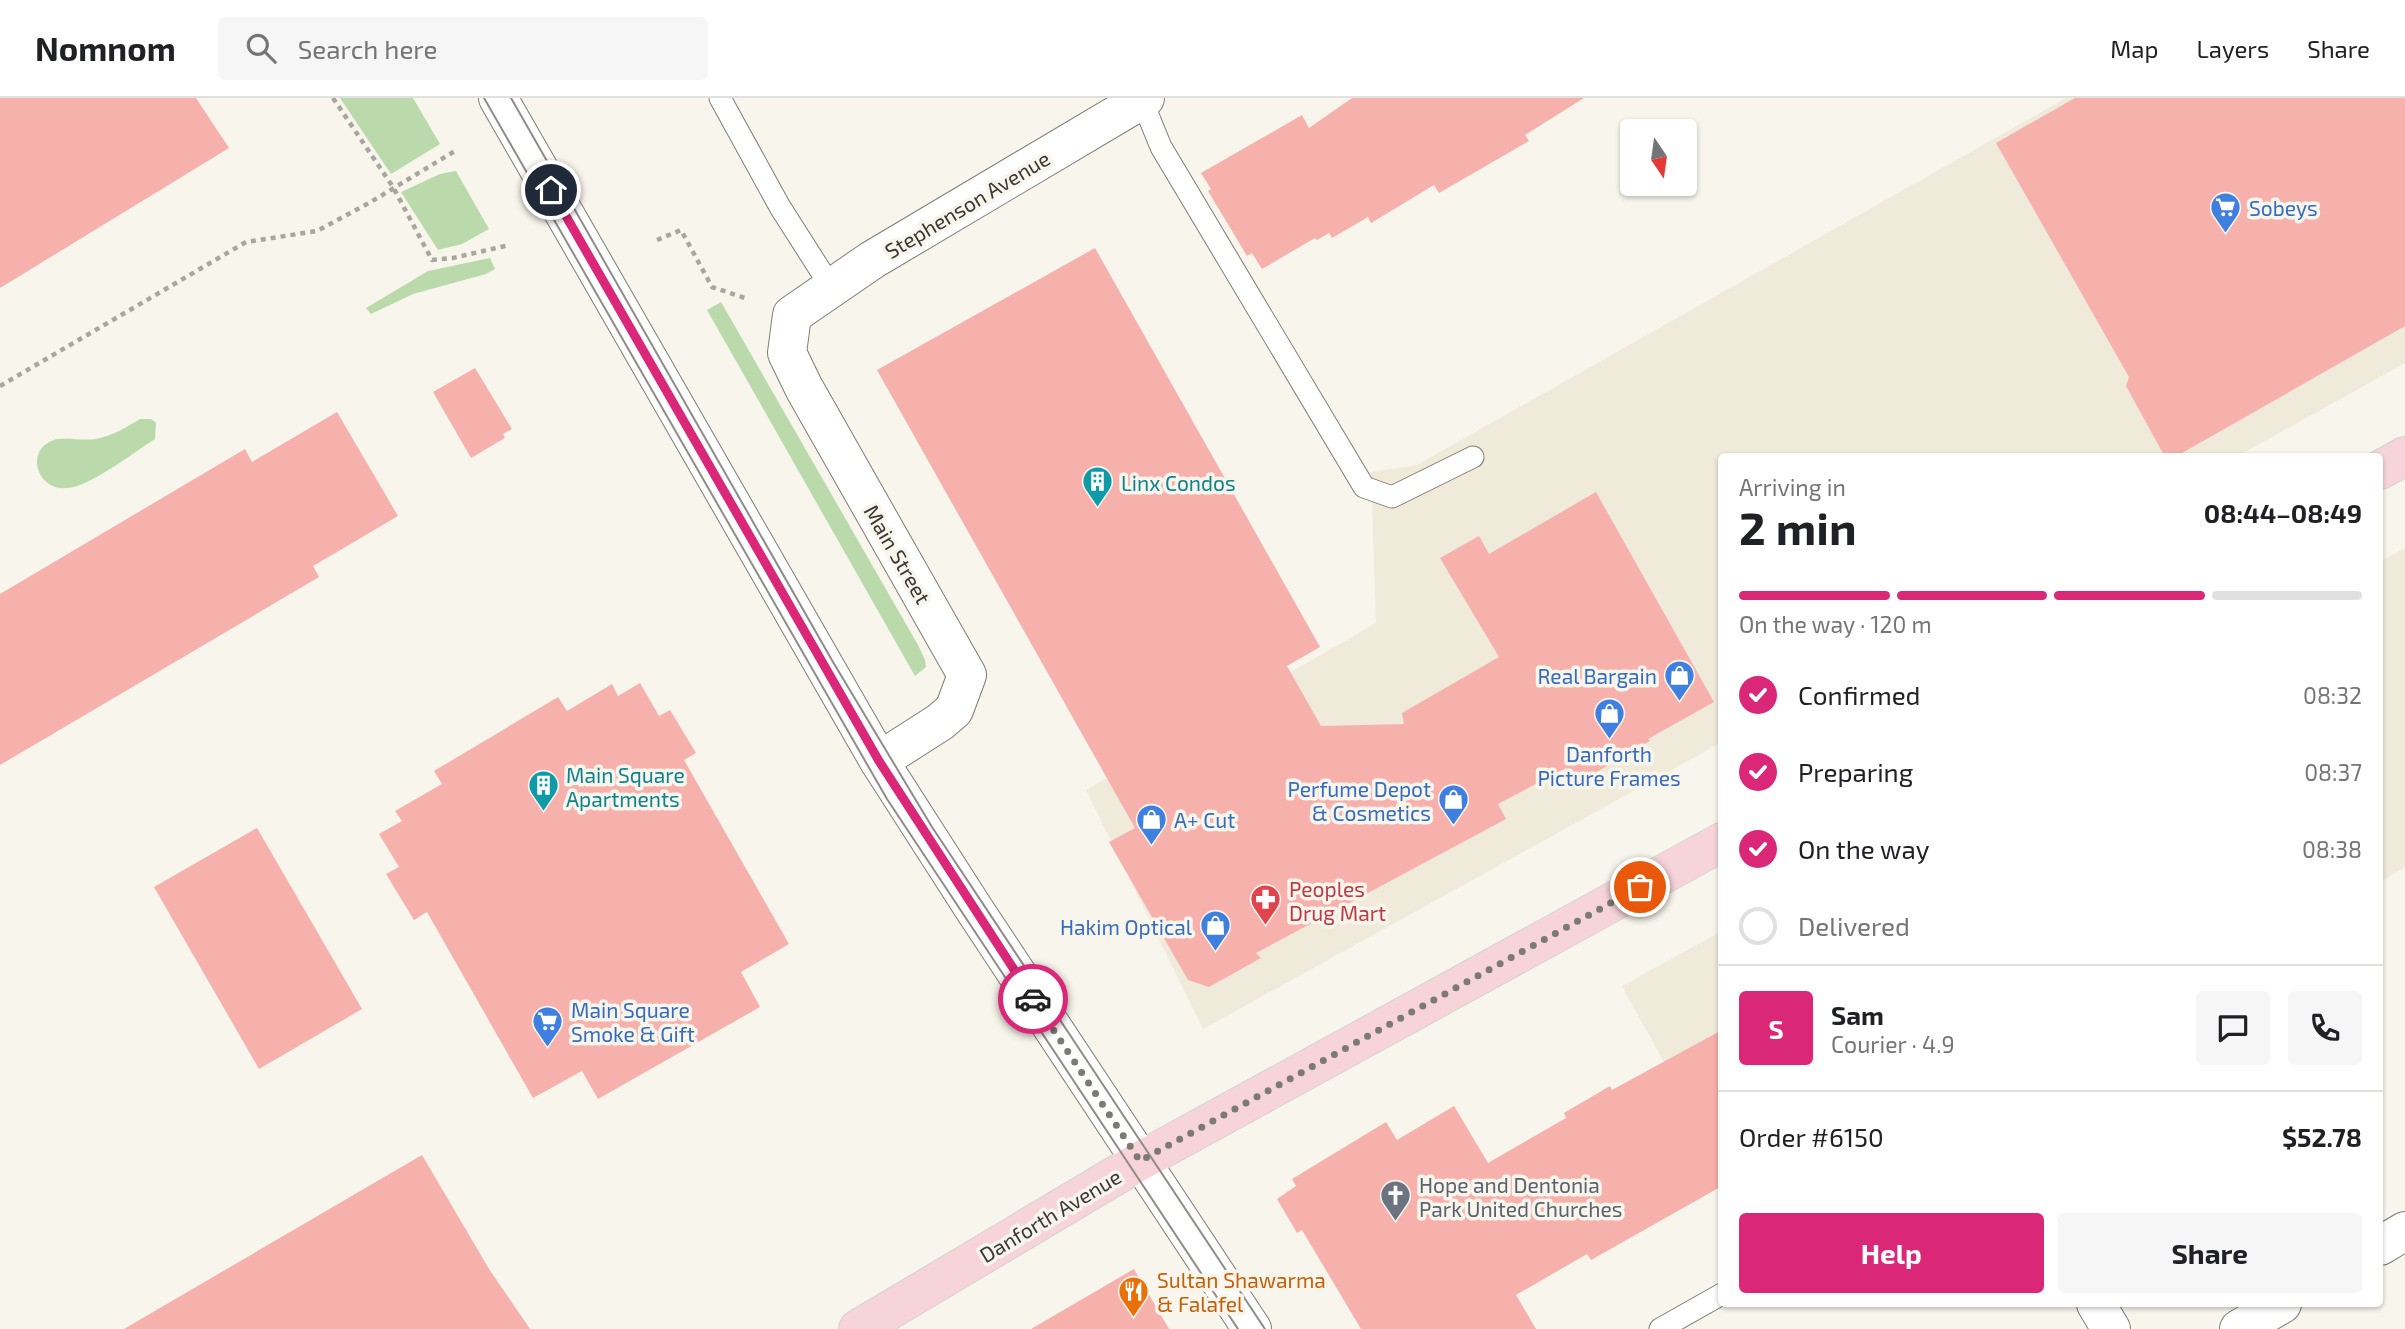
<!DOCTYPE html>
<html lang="en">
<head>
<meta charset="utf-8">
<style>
	:root { --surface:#fff; --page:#f6f6f6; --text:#202124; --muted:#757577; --line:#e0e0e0; --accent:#db2777 }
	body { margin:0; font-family:"Exo 2",sans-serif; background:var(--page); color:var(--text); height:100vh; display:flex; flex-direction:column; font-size:26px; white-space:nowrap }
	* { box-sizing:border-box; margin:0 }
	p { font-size:23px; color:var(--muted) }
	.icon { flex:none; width:38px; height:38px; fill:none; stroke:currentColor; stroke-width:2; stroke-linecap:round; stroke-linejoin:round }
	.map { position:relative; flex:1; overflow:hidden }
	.details { position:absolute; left:1718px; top:355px; width:665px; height:854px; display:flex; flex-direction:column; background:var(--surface); border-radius:7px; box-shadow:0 2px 5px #0004 }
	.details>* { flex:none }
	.needle { width:46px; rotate:167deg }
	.fabs { position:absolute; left:1620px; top:21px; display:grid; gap:14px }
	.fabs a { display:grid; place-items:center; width:77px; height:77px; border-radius:7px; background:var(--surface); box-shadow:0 2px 5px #0004; font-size:35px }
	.pin { position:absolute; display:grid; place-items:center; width:60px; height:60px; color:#fff; margin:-30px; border:4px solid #fff; border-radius:50%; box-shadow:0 2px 7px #0007 }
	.courier { position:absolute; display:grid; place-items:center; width:70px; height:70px; margin:-35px; border:5px solid #db2777; border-radius:50%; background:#fff; color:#222; box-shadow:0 2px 9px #0007 }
	.head em { font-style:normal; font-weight:700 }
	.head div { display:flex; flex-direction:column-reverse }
	.head { display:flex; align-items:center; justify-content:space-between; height:119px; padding:0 21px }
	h1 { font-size:46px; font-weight:700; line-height:52px }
	.bar { display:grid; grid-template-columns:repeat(4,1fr); gap:10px 7px; align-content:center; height:84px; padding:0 21px }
	.bar i { height:9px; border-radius:5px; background:var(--line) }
	.bar .active { background:var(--accent) }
	.bar p { grid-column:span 4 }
	.line { display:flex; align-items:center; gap:18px; padding:0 21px; border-top:2px solid var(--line) }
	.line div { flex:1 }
	.round { display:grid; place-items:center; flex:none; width:74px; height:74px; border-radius:7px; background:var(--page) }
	ol { padding:0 21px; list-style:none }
	li { display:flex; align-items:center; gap:21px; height:77px }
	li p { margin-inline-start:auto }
	li .icon { padding:7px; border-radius:50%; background:var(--accent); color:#fff; stroke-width:4 }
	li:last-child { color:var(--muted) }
	li i { width:38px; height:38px; border:4px solid var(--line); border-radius:50% }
	.action { display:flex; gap:14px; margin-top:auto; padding:14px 21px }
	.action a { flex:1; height:80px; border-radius:7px; background:var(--accent); color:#fff; font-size:28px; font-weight:700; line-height:80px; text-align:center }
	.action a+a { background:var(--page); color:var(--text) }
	header { display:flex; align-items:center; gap:42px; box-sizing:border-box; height:98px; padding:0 35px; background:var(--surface); border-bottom:2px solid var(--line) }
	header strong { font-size:33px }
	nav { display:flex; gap:38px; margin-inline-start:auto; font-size:24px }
	.search { width:490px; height:63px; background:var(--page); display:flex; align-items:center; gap:18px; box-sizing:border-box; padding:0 24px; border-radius:7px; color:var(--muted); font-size:26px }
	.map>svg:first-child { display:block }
</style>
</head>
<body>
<header>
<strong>Nomnom</strong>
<div class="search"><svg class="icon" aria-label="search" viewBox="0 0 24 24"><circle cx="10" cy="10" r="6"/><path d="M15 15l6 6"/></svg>Search here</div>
<nav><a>Map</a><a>Layers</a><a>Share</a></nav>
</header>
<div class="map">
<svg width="2405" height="1231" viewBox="0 0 2405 1231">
	<rect width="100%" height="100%" fill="#f8f5ec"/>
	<g fill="#f0eada">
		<polygon points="2066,0 2405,0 2405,265 2236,359 1722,359 1722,644 1203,931 1086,692 1376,525 1371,374 1417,367"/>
		<polygon points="2405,450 2405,769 2380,784 2380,464"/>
		<polygon points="1722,833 1722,1069 1622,888"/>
	</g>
	<g fill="#bbdaab">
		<polygon points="340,0 413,0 440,46 391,76"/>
		<polygon points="456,73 489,131 462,146 438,152 401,94 440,76"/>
		<polygon points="490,160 495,171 486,176 413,196 371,216 366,210 428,173"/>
		<polygon points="721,204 918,547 925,562 926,569 915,578 707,212"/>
		<path d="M140,321H151L156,325L155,341C134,354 90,389 67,390C36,393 25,351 54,342C62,339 85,343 96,341C112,338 127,329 140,321Z"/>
	</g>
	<g fill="#f7b1ac">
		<polygon points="0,0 196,0 229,50 0,190"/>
		<polygon points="1352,0 1584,0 1525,37 1529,43 1439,95 1434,87 1371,125 1368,119 1332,140 1329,135 1317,142 1315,140 1262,171 1252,155 1247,158 1208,93 1211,91 1201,75 1302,17 1309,30"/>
		<polygon points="2075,0 2405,0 2405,228 2175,359 2165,359 2126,288 2129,279 1996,45"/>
		<polygon points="1095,150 1320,549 1287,568 1321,628 1404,626 1402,615 1499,559 1440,460 1479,438 1489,456 1596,394 1714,604 1648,641 1650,643 1576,686 1566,670 1498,706 1506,721 1256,855 1261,860 1209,889 1188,882 1109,744 1135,730 877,272"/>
		<polygon points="475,270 512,331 503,336 505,340 471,360 433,294"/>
		<polygon points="337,314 398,418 313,468 319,479 0,667 0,496 245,351 252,364"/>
		<polygon points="640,585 659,618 670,612 696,655 684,662 789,846 741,874 760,909 598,1001 582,973 533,1000 427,814 414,822 386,776 399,769 379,736 402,723 395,713 442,686 434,673 558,599 567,613 612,586 618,598"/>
		<polygon points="257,730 362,911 259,971 154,789"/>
		<polygon points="1722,932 1722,1088 1591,1162 1587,1156 1516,1197 1536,1231 1361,1231 1302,1132 1297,1135 1277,1101 1296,1088 1292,1081 1386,1024 1397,1042 1454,1008 1488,1065 1566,1020 1564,1015 1610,988 1612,992"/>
		<polygon points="422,1057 489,1171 530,1231 124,1231"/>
		<polygon points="1134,1171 1169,1231 1031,1231"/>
	</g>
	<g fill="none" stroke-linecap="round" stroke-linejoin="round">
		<defs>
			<g id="service">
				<polyline points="720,0 780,109 831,189"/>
				<polyline points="1141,0 1161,49 1364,389 1392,399 1473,359"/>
				<polyline points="1660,1231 1722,1196"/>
			</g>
			<g id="minor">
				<polyline points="879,663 940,624 954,612 967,577 804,290 787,255 792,217 872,162 1145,0"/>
				<polyline points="2380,1148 2405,1133"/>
				<polyline points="2096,1206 2111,1231"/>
				<polyline points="2239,1231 2282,1206"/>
			</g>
			<polyline id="tertiary" points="498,0 879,663 974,811 1252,1231"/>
			<g id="primary">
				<polyline points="2380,372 2405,358"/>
				<polyline points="858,1231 1140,1063 1722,744"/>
			</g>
		</defs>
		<use href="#service" stroke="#7f7c74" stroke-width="23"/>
		<use href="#minor" stroke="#7f7c74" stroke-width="40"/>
		<use href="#tertiary" stroke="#7f7c74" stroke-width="40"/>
		<use href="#primary" stroke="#d4d3d3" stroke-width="40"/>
		<g stroke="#a9a6a0" stroke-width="4.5" stroke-dasharray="5 5" stroke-linecap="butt">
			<polyline points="333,0 393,89 432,162 453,160 509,147"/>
			<polyline points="657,142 681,132 712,189 748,201"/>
			<polyline points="0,288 246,144 317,133 369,105 455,53"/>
		</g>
		<use href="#service" stroke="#fff" stroke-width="21"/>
		<use href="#minor" stroke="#fff" stroke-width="38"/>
		<use href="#tertiary" stroke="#fff" stroke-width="38"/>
		<use href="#primary" stroke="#f7d4d9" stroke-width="38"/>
		<g stroke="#908d88" stroke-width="2">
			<polyline points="484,0 887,701 1238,1231"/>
			<polyline points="511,0 833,564 932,729 1265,1231"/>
		</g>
	</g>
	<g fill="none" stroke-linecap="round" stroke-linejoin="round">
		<polyline stroke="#7c7a75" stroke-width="7" stroke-dasharray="0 12.6" points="1033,901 1140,1063 1640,789"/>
		<polyline stroke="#db2777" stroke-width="9" points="551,92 879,663 1033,901"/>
	</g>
	<defs>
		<symbol id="supermarket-pin" viewBox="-11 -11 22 30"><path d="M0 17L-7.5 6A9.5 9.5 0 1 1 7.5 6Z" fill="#3f7fe0" stroke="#f8f5ec"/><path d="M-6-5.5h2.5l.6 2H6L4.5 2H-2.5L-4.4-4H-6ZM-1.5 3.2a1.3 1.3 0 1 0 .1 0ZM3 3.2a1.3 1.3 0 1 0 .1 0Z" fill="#fff"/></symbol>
		<symbol id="building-pin" viewBox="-11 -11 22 30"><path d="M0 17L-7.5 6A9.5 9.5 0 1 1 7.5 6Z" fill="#0f9aa8" stroke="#f8f5ec"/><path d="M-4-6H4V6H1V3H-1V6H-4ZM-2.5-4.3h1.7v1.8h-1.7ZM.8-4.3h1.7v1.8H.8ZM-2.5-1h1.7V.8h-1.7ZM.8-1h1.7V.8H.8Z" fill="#fff"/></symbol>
		<symbol id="shop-pin" viewBox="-11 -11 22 30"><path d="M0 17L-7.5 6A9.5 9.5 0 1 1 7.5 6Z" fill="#3f7fe0" stroke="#f8f5ec"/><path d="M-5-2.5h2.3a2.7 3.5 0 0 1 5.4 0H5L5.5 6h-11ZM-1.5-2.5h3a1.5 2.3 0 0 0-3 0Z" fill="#fff"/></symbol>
		<symbol id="pharmacy-pin" viewBox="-11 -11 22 30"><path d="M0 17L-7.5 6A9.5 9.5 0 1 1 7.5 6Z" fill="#e0444e" stroke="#f8f5ec"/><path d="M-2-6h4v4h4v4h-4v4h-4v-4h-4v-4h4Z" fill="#fff"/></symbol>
		<symbol id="church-pin" viewBox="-11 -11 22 30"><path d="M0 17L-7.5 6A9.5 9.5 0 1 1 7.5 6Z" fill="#6b7280" stroke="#f8f5ec"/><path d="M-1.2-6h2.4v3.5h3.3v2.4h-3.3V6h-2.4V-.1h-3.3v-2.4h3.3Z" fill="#fff"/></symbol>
		<symbol id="restaurant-pin" viewBox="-11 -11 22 30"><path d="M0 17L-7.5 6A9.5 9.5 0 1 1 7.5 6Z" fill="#e8710a" stroke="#f8f5ec"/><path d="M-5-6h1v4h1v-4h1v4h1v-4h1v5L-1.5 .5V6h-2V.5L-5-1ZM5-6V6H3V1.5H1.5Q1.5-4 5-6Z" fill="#fff"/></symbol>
	</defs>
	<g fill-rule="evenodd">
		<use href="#supermarket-pin" x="2208" y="92" width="35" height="47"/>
		<use href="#building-pin" x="1080" y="366" width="35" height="47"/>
		<use href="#shop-pin" x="1662" y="560" width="35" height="47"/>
		<use href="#shop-pin" x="1592" y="598" width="35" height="47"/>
		<use href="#building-pin" x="526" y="670" width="35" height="47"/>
		<use href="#shop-pin" x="1436" y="684" width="35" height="47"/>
		<use href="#shop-pin" x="1134" y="704" width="35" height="47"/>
		<use href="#pharmacy-pin" x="1248" y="784" width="35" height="47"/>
		<use href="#shop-pin" x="1198" y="810" width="35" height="47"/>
		<use href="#supermarket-pin" x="530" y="906" width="35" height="47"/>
		<use href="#church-pin" x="1378" y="1080" width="35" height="47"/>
		<use href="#restaurant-pin" x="1116" y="1176" width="35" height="47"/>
	</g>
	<g text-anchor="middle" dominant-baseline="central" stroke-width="7" stroke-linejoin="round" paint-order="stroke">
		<g font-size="21" fill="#3a3835" stroke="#f8f5ec">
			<text transform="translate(967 106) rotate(-31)">Stephenson Avenue</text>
			<text transform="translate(898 456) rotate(60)">Main Street</text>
			<text transform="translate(1050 1117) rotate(-31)">Danforth Avenue</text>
		</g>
		<g font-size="21" fill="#366cbe" stroke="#f8f5ec" text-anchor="start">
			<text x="2249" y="109">Sobeys</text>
			<text x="1657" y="577" text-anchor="end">Real Bargain</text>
			<text x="1609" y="655" text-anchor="middle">Danforth<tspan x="1609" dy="24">Picture Frames</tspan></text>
			<text x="1431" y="690" text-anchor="end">Perfume Depot<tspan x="1431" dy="24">&amp; Cosmetics</tspan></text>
			<text x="1174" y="721">A+ Cut</text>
			<text x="1192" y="828" text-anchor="end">Hakim Optical</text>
			<text x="571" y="911">Main Square<tspan x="571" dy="24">Smoke &amp; Gift</tspan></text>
		</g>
		<g font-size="21" fill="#0d838f" stroke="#f8f5ec" text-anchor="start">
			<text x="1121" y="384">Linx Condos</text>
			<text x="566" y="676">Main Square<tspan x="566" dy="24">Apartments</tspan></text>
		</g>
		<g font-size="21" fill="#be3a42" stroke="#f8f5ec" text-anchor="start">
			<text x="1289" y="790">Peoples<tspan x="1289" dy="24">Drug Mart</tspan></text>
		</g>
		<g font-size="21" fill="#5b616d" stroke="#f8f5ec" text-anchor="start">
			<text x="1419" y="1086">Hope and Dentonia<tspan x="1419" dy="24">Park United Churches</tspan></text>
		</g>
		<g font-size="21" fill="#c56008" stroke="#f8f5ec" text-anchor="start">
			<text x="1157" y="1181">Sultan Shawarma<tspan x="1157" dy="24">&amp; Falafel</tspan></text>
		</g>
	</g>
</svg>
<div class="fabs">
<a><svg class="needle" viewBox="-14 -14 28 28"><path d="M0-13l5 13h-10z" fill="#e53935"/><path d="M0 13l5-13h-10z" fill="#757577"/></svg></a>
</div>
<div class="pin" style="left:1640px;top:789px;background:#ea580c"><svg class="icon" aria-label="bag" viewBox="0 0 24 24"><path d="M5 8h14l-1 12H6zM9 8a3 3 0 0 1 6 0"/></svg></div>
<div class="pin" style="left:551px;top:92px;background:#1f2937"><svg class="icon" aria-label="home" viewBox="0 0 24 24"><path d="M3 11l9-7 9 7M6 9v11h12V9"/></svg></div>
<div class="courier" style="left:1033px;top:901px"><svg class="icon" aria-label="car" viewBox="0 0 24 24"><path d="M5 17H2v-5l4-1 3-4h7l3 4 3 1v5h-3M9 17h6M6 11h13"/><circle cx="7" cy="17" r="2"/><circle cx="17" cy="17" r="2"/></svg></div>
<section class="details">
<div class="head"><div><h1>2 min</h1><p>Arriving in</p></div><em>08:44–08:49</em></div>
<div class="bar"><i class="active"></i><i class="active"></i><i class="active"></i><i></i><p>On the way · 120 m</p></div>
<ol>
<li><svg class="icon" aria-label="check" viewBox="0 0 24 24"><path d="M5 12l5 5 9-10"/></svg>Confirmed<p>08:32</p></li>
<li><svg class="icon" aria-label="check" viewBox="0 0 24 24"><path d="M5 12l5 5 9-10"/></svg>Preparing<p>08:37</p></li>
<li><svg class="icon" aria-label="check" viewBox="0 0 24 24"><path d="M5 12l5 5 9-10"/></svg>On the way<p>08:38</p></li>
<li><i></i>Delivered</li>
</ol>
<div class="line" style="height:126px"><b class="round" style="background:var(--accent);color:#fff">S</b><div><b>Sam</b><p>Courier · 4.9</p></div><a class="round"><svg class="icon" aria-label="chat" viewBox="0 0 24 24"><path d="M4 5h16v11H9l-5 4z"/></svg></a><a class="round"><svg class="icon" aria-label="phone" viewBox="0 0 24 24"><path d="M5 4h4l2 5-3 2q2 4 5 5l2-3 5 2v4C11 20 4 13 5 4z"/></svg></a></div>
<div class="line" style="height:91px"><div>Order #6150</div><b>$52.78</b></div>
<div class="action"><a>Help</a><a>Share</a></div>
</section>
</div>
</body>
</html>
